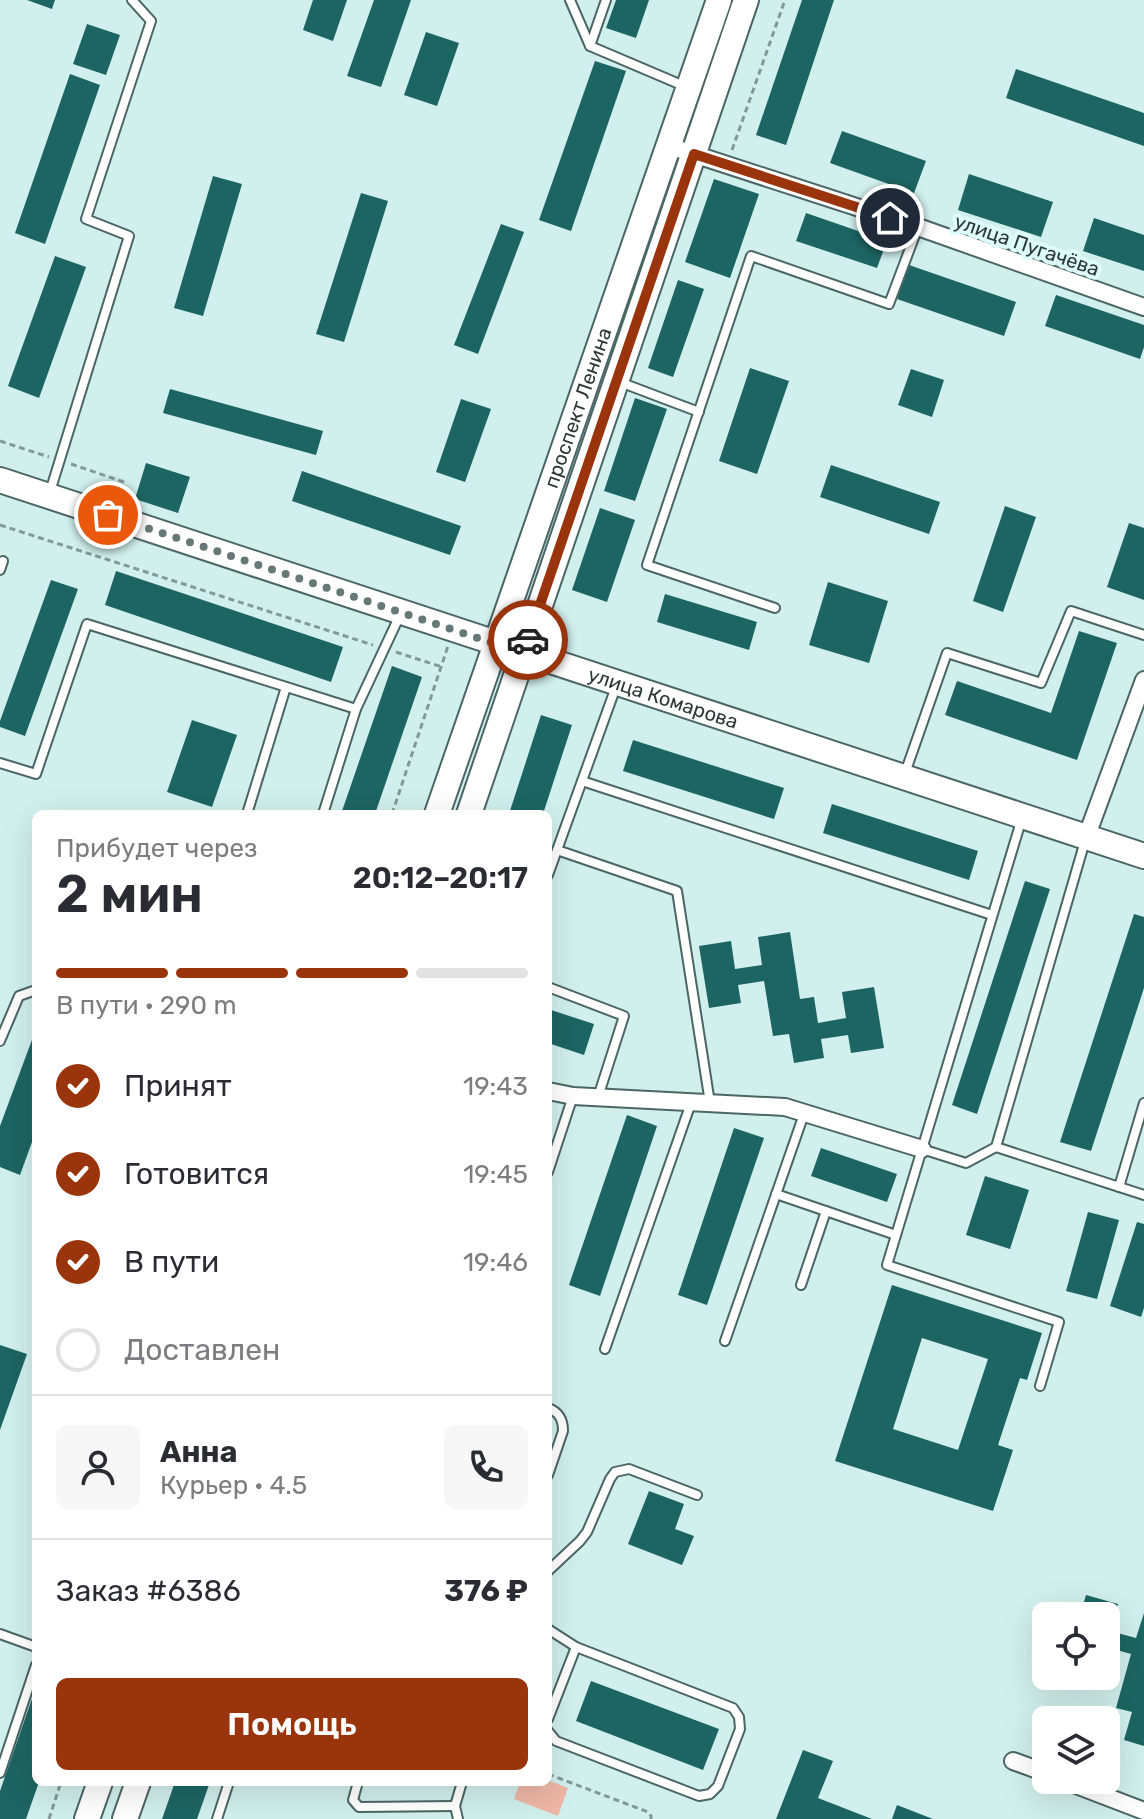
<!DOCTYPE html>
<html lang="ru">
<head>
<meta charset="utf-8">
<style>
	:root { --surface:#fff; --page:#f7f7f7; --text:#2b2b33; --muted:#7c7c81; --line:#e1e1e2; --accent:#9a340c }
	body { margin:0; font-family:Rubik,sans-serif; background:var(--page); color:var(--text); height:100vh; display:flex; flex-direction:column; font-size:30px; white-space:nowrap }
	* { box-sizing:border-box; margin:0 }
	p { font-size:26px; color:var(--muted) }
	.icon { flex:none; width:44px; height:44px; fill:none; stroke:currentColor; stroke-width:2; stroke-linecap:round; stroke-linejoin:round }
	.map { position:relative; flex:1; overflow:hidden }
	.drawer { position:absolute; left:32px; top:810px; width:520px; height:976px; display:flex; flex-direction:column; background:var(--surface); border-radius:12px; box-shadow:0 8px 32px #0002 }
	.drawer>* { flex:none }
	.controls { position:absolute; left:1032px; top:1602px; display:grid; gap:16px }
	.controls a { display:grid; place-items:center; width:88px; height:88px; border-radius:12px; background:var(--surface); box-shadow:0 8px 32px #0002; font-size:40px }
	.pin { position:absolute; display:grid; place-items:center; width:68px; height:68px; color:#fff; margin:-34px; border:4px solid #fff; border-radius:50%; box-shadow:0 2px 8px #0007 }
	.courier { position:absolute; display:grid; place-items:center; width:80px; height:80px; margin:-40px; border:6px solid #9a340c; border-radius:50%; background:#fff; color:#222; box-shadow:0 2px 10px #0007 }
	.overview em { font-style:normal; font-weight:600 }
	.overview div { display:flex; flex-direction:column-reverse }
	.overview { display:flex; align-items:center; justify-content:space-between; height:136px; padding:0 24px }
	h1 { font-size:52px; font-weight:600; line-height:60px }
	.bar { display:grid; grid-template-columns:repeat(4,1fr); gap:12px 8px; align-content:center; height:96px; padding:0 24px }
	.bar i { height:10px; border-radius:6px; background:var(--line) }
	.bar .selected { background:var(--accent) }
	.bar p { grid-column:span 4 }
	.line { display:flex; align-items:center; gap:20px; padding:0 24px; border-top:2px solid var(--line) }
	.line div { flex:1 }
	.round { display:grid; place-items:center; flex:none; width:84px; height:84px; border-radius:12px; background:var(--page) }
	ol { padding:0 24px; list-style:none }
	li { display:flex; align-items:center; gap:24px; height:88px }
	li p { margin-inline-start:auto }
	li .icon { padding:8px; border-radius:50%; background:var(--accent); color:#fff; stroke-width:4 }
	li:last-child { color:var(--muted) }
	li i { width:44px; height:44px; border:4px solid var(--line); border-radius:50% }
	.button { display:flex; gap:16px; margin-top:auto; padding:16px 24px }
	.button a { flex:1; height:92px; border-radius:12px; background:var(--accent); color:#fff; font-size:32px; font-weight:600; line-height:92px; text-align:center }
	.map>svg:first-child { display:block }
</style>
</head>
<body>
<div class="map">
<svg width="1144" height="1819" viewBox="0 0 1144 1819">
	<rect width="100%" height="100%" fill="#d0efed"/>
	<polygon fill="#edb6a5" points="548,1780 568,1788 558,1816 514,1799 520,1782 548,1782"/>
	<g fill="#1d6562" fill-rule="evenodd">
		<polygon points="27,0 55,0 52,9"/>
		<polygon points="313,0 347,0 333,41 303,30"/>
		<polygon points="374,0 411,0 381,87 347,76"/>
		<polygon points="616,0 649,0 636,38 606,28"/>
		<polygon points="802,0 834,0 786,145 756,135"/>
		<polygon points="87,24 120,35 106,75 73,64"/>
		<polygon points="426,32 459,43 437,106 404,95"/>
		<polygon points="595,61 626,71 571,231 539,220"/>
		<polygon points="1016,69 1144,113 1144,146 1006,98"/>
		<polygon points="70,74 100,85 45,244 15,233"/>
		<polygon points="842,131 926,161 914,193 830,163"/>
		<polygon points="969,174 1053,202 1041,237 958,210"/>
		<polygon points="213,176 242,184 203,316 174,308"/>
		<polygon points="714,179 759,194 730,278 685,262"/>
		<polygon points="361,193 388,201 344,342 316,334"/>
		<polygon points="806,213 887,241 877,268 796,241"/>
		<polygon points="1094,218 1144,235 1144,271 1083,251"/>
		<polygon points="501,224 524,232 478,354 454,345"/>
		<polygon points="55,256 86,267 39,398 8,386"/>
		<polygon points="909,265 1016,302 1004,336 897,299"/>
		<polygon points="678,280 704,289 673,377 648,368"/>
		<polygon points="1056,295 1144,325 1144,347 1140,359 1045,326"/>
		<polygon points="750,368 789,381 757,474 719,461"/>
		<polygon points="911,369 944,380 932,417 898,405"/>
		<polygon points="170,389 323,431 316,455 163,413"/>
		<polygon points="635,398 667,409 635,501 604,491"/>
		<polygon points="461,399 491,409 465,482 436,472"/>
		<polygon points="146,463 190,477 178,513 135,499"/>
		<polygon points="831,465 940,502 929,534 820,497"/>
		<polygon points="302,471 461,526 450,555 292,501"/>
		<polygon points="1005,506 1036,517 1003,612 973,601"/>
		<polygon points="600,508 635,520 607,602 572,590"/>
		<polygon points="1129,523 1144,528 1144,600 1107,587"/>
		<polygon points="116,571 343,647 331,682 105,605"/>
		<polygon points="51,580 78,589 25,736 0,727 0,721"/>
		<polygon points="828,582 888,601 869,663 809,645"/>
		<polygon points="665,594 757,622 749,650 657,622"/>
		<polygon points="1079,631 1117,643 1077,760 945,715 957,681 1051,713"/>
		<polygon points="392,666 422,677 375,814 341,814"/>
		<polygon points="541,715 572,725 543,814 509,814"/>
		<polygon points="192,720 237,735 212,807 167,792"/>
		<polygon points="633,740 784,788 774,819 623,771"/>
		<polygon points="832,804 978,851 969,880 823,833"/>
		<polygon points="1025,881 1050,889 977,1114 952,1105"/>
		<polygon points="1134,914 1144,917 1144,988 1091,1151 1060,1142"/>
		<polygon points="790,932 800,999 814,997 818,1023 846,1018 842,992 874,987 884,1048 851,1053 848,1035 821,1039 824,1058 794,1063 789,1034 773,1036 764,981 738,985 741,1003 709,1008 699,946 731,941 735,969 762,965 758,937"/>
		<polygon points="548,1009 594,1024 584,1055 548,1043"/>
		<polygon points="36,1029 36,1131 20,1175 0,1167 0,1126"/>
		<polygon points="627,1115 657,1126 600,1296 569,1285"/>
		<polygon points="734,1128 764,1138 707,1305 678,1295"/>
		<polygon points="821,1148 897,1174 887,1202 811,1176"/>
		<polygon points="985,1176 1029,1190 1010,1249 966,1235"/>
		<polygon points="1088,1212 1119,1220 1097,1299 1066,1291"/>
		<polygon points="1137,1222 1144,1224 1144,1308 1141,1317 1110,1306"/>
		<path d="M892,1285L1042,1333L1027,1380L1020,1378L998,1445L1013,1450L993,1511L835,1461ZM922,1338L988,1359L958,1450L893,1429Z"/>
		<polygon points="0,1345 27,1354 0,1430"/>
		<polygon points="649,1491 684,1504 675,1529 694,1536 682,1565 628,1544"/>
		<polygon points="1086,1595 1118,1604 1110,1631 1136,1638 1144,1613 1144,1746 1124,1740 1132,1712 1116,1708 1131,1654 1106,1647 1106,1616 1080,1616"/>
		<polygon points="591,1681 719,1729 703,1770 576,1721"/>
		<polygon points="36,1687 36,1782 39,1782 26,1819 0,1819 0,1791"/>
		<polygon points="803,1750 833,1761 818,1798 872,1819 776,1819"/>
		<polygon points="175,1782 210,1782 197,1819 162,1819"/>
		<polygon points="897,1805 933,1819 892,1819"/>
	</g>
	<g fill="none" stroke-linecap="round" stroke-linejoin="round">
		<defs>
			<g id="lane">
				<polyline points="570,0 590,46 684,86"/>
				<polyline points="590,46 606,0"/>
				<polyline points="617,381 699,412"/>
				<polyline points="49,495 129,236 86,219 151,21 132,0"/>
				<polyline points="0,570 3,561"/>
				<polyline points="775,608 647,565 751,256 889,304 918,227"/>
				<polyline points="0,763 36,774 87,624 356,709 400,615"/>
				<polyline points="904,776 947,653 1041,683 1071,611 1144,635"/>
				<polyline points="582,781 992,915"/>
				<polyline points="247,814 286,687"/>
				<polyline points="323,814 356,709"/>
				<polyline points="1022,818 887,1265 1059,1322 1040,1386"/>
				<polyline points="557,850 677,891 710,1103"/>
				<polyline points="548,875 617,684"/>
				<polyline points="548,987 624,1016 598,1097"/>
				<polyline points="0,1041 19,996 36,990"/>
				<polyline points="996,1147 1144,1195"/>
				<polyline points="922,1149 966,1163 996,1147 1085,841"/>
				<polyline points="548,1172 573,1096"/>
				<polyline points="1119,1187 1144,1103"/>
				<polyline points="776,1194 896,1235"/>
				<polyline points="801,1285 826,1211"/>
				<polyline points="725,1341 804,1114"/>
				<polyline points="605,1349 691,1103"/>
				<path d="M548,1408C559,1412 563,1419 563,1431L548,1475"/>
				<polyline points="548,1571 580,1541 587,1532 610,1479 615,1472 629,1469 697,1495"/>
				<polyline points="548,1629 576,1647"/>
				<polyline points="0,1634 36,1647"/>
				<polyline points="548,1719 576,1647 733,1708 739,1717 740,1729 718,1786 710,1794 699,1796 556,1741 548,1731"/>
				<polyline points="0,1773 36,1665"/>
				<polyline points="358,1782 353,1800 359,1807 455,1806"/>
				<polyline points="217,1819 229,1782"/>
				<polyline points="458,1819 455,1806 462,1782"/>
			</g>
			<g id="street">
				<polyline points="669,146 918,227 1144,307"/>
				<polyline points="1086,838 1144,680"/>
				<polyline points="548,1091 573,1096 785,1107 922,1149"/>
				<polyline points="1013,1761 1046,1773"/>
				<polyline points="1063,1780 1144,1811"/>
			</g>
			<g id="secondary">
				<path id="s1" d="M0,480L1144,856"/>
				<path id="s2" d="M437,814L719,0"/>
				<polyline points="469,814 746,0"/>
				<polyline points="87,1819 100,1782"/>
				<polyline points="125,1819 138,1782"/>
			</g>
		</defs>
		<use href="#lane" stroke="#4b6665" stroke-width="12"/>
		<use href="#street" stroke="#4b6665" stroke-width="20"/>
		<use href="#secondary" stroke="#4b6665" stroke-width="28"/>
		<g stroke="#839998" stroke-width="3" stroke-dasharray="6 4" stroke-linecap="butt">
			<polyline points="732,150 785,0"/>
			<polyline points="0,441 49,457"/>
			<polyline points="71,464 124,482"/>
			<polyline points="0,525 373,645"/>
			<polyline points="396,652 442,667"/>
			<polyline points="392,814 448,646"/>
			<polyline points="548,1774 648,1812 651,1816 651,1819"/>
			<polyline points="49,1819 61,1782"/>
		</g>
		<use href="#lane" stroke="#fff" stroke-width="8"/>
		<use href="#street" stroke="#fff" stroke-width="16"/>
		<use href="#secondary" stroke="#fff" stroke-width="24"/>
	</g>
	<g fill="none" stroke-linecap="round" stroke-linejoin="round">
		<polyline stroke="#667977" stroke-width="8" stroke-dasharray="0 14.4" points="108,515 523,653 528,640"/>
		<polyline stroke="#9a340c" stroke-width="10" points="528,640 694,154 890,218"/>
	</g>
	<g text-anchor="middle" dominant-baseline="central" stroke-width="8" stroke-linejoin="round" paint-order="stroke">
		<g font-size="20" fill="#2d3938" stroke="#ddfcfa">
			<text transform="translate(1027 245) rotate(19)">улица Пугачёва</text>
			<text stroke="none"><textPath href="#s2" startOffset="430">проспект Ленина</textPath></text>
			<text stroke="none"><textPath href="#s1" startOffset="698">улица Комарова</textPath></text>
		</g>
	</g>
</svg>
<div class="controls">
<a><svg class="icon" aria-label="locate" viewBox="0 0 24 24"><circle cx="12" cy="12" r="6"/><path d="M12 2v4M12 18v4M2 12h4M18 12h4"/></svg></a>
<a><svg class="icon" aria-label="layers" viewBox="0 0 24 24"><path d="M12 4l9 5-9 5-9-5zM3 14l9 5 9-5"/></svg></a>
</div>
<div class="pin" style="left:108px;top:515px;background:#ea580c"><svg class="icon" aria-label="bag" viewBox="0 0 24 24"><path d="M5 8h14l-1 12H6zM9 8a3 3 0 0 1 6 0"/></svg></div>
<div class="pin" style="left:890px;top:218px;background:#1f2937"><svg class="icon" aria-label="home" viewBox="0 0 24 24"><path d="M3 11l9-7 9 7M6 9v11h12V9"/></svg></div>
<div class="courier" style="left:528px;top:640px"><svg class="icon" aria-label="car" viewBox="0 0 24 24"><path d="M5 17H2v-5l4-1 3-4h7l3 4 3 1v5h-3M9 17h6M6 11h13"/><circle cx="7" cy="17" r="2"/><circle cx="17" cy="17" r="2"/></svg></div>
<section class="drawer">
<div class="overview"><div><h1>2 мин</h1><p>Прибудет через</p></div><em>20:12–20:17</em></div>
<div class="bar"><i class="selected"></i><i class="selected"></i><i class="selected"></i><i></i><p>В пути · 290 m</p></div>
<ol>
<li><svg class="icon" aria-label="check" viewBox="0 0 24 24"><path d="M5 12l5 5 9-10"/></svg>Принят<p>19:43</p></li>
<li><svg class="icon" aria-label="check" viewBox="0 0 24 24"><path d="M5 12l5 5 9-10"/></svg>Готовится<p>19:45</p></li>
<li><svg class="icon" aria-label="check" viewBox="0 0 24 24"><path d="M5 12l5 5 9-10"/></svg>В пути<p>19:46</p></li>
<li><i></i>Доставлен</li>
</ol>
<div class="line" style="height:144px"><a class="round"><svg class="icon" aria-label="person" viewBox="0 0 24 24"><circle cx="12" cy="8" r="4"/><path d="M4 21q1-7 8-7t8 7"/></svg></a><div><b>Анна</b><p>Курьер · 4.5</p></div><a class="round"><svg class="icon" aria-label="phone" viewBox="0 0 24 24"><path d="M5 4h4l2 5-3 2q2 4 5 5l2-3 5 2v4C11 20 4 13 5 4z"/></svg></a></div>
<div class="line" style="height:104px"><div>Заказ #6386</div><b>376 ₽</b></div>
<div class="button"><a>Помощь</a></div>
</section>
</div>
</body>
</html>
